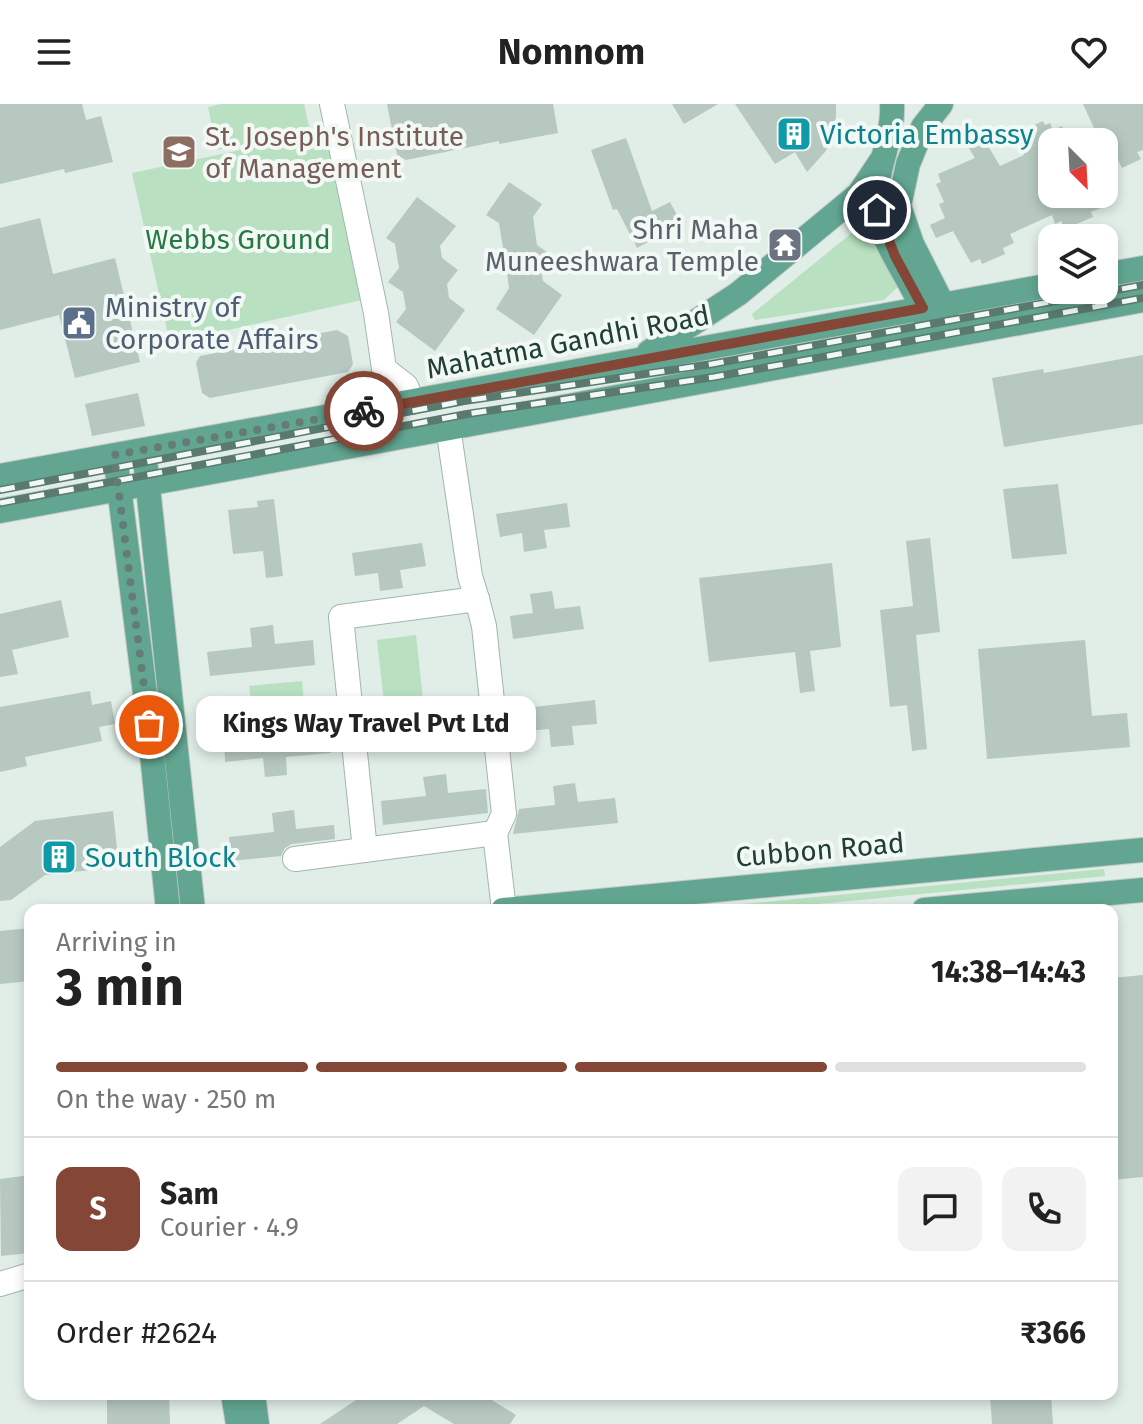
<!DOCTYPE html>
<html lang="en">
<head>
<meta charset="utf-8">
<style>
	:root { --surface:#fff; --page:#f2f2f2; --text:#222; --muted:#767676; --line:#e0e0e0; --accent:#844636 }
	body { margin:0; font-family:"Fira Sans",sans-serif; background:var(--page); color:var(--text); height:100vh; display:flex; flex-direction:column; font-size:30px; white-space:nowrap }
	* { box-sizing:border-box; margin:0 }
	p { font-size:26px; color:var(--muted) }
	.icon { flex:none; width:44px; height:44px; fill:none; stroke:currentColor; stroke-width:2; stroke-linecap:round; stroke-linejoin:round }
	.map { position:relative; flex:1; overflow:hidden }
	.details { position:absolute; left:24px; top:800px; width:1094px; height:496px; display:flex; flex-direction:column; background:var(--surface); border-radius:16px; box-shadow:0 4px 12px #0003 }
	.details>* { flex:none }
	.needle { width:52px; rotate:156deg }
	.controls { position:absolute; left:1038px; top:24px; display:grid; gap:16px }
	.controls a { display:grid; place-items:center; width:80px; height:80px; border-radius:16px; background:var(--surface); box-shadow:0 4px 12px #0003; font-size:40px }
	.pin { position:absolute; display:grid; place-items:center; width:68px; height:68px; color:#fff; margin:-34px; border:4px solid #fff; border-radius:50%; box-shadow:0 2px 8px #0007 }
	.courier { position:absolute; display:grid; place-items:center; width:80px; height:80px; margin:-40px; border:6px solid #844636; border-radius:50%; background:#fff; color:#222; box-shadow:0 2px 10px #0007 }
	.bubble { position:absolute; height:56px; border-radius:16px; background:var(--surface); box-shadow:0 4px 12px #0003; font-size:26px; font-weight:700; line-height:56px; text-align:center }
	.headline em { font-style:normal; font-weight:700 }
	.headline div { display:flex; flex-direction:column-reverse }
	.headline { display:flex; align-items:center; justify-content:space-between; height:136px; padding:0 32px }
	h1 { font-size:52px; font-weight:700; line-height:60px }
	.bar { display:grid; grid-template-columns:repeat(4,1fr); gap:12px 8px; align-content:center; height:96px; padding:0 32px }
	.bar i { height:10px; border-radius:6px; background:var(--line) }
	.bar .current { background:var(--accent) }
	.bar p { grid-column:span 4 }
	.line { display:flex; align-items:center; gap:20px; padding:0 32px; border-top:2px solid var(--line) }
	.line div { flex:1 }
	.round { display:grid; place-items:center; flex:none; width:84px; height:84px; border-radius:16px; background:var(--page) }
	header { display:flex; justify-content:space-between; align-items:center; height:104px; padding:0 32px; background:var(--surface); font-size:36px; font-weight:700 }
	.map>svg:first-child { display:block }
</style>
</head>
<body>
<header><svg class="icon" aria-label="menu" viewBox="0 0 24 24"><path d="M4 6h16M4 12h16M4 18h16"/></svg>Nomnom<svg class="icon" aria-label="heart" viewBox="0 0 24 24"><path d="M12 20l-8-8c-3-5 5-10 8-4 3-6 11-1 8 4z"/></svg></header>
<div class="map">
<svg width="1143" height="1320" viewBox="0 0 1143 1320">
	<rect width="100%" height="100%" fill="#e1ede7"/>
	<g fill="#b8e0c1">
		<polygon points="221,0 304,0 310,27 217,46 208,3"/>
		<polygon points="326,28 362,196 170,239 132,69"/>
		<polygon points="873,118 900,181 884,196 755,216 752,210 858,124"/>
		<polygon points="416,531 424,604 385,607 377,536"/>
		<polygon points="302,577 304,601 252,606 249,582"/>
		<polygon points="1104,765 1105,772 756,806 682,806"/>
	</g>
	<g fill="#b6c8c0">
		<polygon points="0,0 82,0 86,16 101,12 113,58 65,69 64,65 0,80"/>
		<polygon points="387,0 553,0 558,29 499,40 499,37 406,56 397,51"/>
		<polygon points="672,0 718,0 684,20"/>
		<polygon points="735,0 836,0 836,12 831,37 825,48 807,68 795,48 775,60"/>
		<polygon points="1083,0 1143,0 1143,46 1137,48 1141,55 1122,64 1118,56 1110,60 1104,47 1104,38 1052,38 1052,90 1095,90 1101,104 1091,108 1093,113 1065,125 1061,117 1055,120 1052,111 1010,130 1014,139 1003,144 1005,150 982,160 980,155 971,159 953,127 936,134 930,121 945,114 939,100 944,98 936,80 941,78 938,70 975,54 967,41 982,32 1000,62 1024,51 1020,42 1025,39 1022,33 1031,29 1028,24 1043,17 1045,21 1050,19 1053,26 1062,22 1068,36 1094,24"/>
		<polygon points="626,34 652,107 670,98 682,120 637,144 617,105 613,106 591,46"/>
		<polygon points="509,78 542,100 533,113 537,141 551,151 541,166 543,177 562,191 534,231 496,205 509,184 507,169 496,161 504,150 499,119 486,111"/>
		<polygon points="417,93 456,122 440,142 442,154 458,166 447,180 449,194 465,206 435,247 396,218 406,205 403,188 388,178 399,164 395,140 386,134"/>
		<polygon points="40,114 53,170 115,154 140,258 75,274 59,211 0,226 0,124"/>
		<polygon points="337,226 348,232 353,260 348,268 210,294 202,289 196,259 200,252"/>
		<polygon points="1143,251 1143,320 1004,343 992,274 1043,265 1044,269"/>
		<polygon points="138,289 145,322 92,332 85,300"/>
		<polygon points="1058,380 1067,450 1012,455 1003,385"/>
		<polygon points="274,395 283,472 266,474 263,447 233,450 228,406 258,403 257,397"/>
		<polygon points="567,399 570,423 544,426 547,444 524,448 522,429 500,433 496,410"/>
		<polygon points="930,434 940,528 916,531 927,645 912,647 907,601 890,603 880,506 913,502 906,437"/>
		<polygon points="422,439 426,462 400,466 403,484 380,487 378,469 355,472 352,449"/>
		<polygon points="832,459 841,543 810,547 815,587 800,589 795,548 709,558 699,474"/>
		<polygon points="552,487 555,505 580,502 584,525 513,535 510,512 533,509 530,490"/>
		<polygon points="61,496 69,533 12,546 18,570 0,573 0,510"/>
		<polygon points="273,521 275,540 313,536 315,561 210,572 207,548 252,543 250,524"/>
		<polygon points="1085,536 1092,612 1127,609 1130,643 987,655 978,545"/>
		<polygon points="90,587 92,601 111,597 115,620 99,623 102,637 25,653 27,662 0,668 0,603"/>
		<polygon points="595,596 597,620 572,622 574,641 551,643 549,625 527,627 525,604"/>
		<polygon points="329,629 331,649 286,653 287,671 265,673 263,654 225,658 224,637"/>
		<polygon points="446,670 448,689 486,685 488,709 383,721 381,697 426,692 423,673"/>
		<polygon points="575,679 578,698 615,694 618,719 513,730 519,705 555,701 553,682"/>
		<polygon points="294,706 296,725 334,721 335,735 292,740 285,744 281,752 231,757 229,733 274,728 272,709"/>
		<polygon points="113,707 119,763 45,771 11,796 0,797 0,743 35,717"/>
		<polygon points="30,824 30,877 0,880 0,827"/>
		<polygon points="1143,871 1143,1073 1112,1076 1112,874"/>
		<polygon points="30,1071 30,1149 1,1152 0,1075"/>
		<polygon points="107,1290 169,1290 170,1320 107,1320"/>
		<polygon points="365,1290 482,1290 516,1311 510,1320 454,1320 424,1302 397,1320 320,1320"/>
		<polygon points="990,1290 1051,1290 1053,1320 992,1320"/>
	</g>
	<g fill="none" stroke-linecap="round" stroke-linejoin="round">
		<defs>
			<g id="minor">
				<polyline points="332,0 376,209 384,265 406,282 412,298"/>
				<polyline points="448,323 470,472 477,495"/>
				<polyline points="218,622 351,612"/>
				<polyline points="365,746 341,513 477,495 484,522 504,710 495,729 504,806"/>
				<polyline points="295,755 495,729"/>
				<polyline points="0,1180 30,1171"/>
			</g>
			<g id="major">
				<path d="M892,0C894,36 873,67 877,104C882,145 916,178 926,218"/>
				<polyline points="941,0 923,23 908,60 899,102 912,140 943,201 947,213"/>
				<polyline points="1104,171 1143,164"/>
				<polyline points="649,248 738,190 859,90 881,57"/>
				<polyline points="146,364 193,806"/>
				<polyline points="117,367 149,621 168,806"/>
				<polyline points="0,372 1052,181"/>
				<polyline points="0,407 1143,196"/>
				<polyline points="503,806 1143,746"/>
				<polyline points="924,806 1143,786"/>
				<polyline points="233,1290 238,1320"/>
				<polyline points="253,1290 257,1320"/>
			</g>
		</defs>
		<use href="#minor" stroke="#a3b5ae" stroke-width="26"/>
		<use href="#major" stroke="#c1c9c6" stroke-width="26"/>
		<use href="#minor" stroke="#fff" stroke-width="24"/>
		<use href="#major" stroke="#62a692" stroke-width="24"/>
		<defs>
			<g id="rail">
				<polyline points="0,386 464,297 712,260 1143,181"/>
				<polyline points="0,399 467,310 714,273 1143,194"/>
			</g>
		</defs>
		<use href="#rail" stroke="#5a7a70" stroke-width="8"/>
		<use href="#rail" stroke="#f2f9f5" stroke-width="5" stroke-dasharray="15" stroke-linecap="butt"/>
	</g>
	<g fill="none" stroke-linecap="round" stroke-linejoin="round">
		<polyline stroke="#647c73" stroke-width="8" stroke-dasharray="0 14.4" points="149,621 114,351 364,307"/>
		<polyline stroke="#844636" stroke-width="10" points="364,307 923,204 895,152 877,106"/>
	</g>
	<defs>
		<symbol id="building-square" viewBox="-11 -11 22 22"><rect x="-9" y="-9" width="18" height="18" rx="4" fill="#0f9aa8" stroke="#f2f9f5"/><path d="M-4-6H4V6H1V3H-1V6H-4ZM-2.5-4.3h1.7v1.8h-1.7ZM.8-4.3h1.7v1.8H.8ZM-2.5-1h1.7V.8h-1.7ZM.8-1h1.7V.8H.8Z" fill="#fff"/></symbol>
		<symbol id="university-square" viewBox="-11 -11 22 22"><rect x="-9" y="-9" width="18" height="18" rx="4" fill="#8d6e63" stroke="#f2f9f5"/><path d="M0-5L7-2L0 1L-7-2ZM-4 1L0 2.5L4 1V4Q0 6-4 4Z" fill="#fff"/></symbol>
		<symbol id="temple-square" viewBox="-11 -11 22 22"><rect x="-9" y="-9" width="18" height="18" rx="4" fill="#6b7280" stroke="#f2f9f5"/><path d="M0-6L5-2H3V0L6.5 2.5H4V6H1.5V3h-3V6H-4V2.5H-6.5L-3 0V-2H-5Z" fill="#fff"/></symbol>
		<symbol id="civic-square" viewBox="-11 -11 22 22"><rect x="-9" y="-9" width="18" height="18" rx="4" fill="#5c6f8a" stroke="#f2f9f5"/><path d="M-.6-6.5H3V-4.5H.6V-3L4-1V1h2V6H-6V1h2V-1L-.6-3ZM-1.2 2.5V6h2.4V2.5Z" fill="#fff"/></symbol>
	</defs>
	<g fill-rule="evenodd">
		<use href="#building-square" x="774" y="10" width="40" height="40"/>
		<use href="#university-square" x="159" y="28" width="40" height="40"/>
		<use href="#temple-square" x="765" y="121" width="40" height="40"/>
		<use href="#civic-square" x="59" y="199" width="40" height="40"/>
		<use href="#building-square" x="39" y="733" width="40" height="40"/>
	</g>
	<g text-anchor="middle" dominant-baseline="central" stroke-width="8" stroke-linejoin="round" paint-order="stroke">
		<g font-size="28" fill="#0d838f" stroke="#f2f9f5" text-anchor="start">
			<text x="820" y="30">Victoria Embassy</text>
			<text x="85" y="753">South Block</text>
		</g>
		<g font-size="28" fill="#785e54" stroke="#f2f9f5" text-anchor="start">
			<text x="205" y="32">St. Joseph's Institute<tspan x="205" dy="32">of Management</tspan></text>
		</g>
		<g font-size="28" fill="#5b616d" stroke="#f2f9f5" text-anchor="end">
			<text x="759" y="125">Shri Maha<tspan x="759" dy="32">Muneeshwara Temple</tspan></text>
		</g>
		<g font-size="28" fill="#277943" stroke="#f2f9f5">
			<text x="238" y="135">Webbs Ground</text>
		</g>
		<g font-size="28" fill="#4e5e75" stroke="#f2f9f5" text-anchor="start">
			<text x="105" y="203">Ministry of<tspan x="105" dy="32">Corporate Affairs</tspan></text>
		</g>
		<g font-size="28" fill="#203f35" stroke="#f2f9f5">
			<text transform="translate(568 238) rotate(-11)">Mahatma Gandhi Road</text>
			<text transform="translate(820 746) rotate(-5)">Cubbon Road</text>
		</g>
	</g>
</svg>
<div class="controls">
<a><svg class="needle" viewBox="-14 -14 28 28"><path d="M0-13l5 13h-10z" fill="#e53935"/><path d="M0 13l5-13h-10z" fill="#767676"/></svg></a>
<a><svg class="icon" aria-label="layers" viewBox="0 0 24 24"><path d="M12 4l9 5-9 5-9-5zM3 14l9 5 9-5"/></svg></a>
</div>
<div class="pin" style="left:149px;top:621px;background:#ea580c"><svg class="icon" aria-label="bag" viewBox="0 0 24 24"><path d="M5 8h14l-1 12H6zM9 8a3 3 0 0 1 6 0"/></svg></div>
<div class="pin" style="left:877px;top:106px;background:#1f2937"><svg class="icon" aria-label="home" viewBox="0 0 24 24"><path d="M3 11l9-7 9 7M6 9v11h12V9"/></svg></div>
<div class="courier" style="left:364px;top:307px"><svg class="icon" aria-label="bike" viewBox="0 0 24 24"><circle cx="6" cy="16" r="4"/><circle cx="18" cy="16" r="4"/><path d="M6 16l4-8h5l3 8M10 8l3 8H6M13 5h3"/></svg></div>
<div class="bubble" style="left:196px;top:592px;width:340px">Kings Way Travel Pvt Ltd</div>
<section class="details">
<div class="headline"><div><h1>3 min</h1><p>Arriving in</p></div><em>14:38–14:43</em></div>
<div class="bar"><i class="current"></i><i class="current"></i><i class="current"></i><i></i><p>On the way · 250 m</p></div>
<div class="line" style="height:144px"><b class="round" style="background:var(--accent);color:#fff">S</b><div><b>Sam</b><p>Courier · 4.9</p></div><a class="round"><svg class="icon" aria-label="chat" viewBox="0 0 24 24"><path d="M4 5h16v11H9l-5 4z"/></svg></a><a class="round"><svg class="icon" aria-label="phone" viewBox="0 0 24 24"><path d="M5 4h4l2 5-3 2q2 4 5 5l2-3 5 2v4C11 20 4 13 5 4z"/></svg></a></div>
<div class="line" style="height:104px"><div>Order #2624</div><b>₹366</b></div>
</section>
</div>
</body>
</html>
